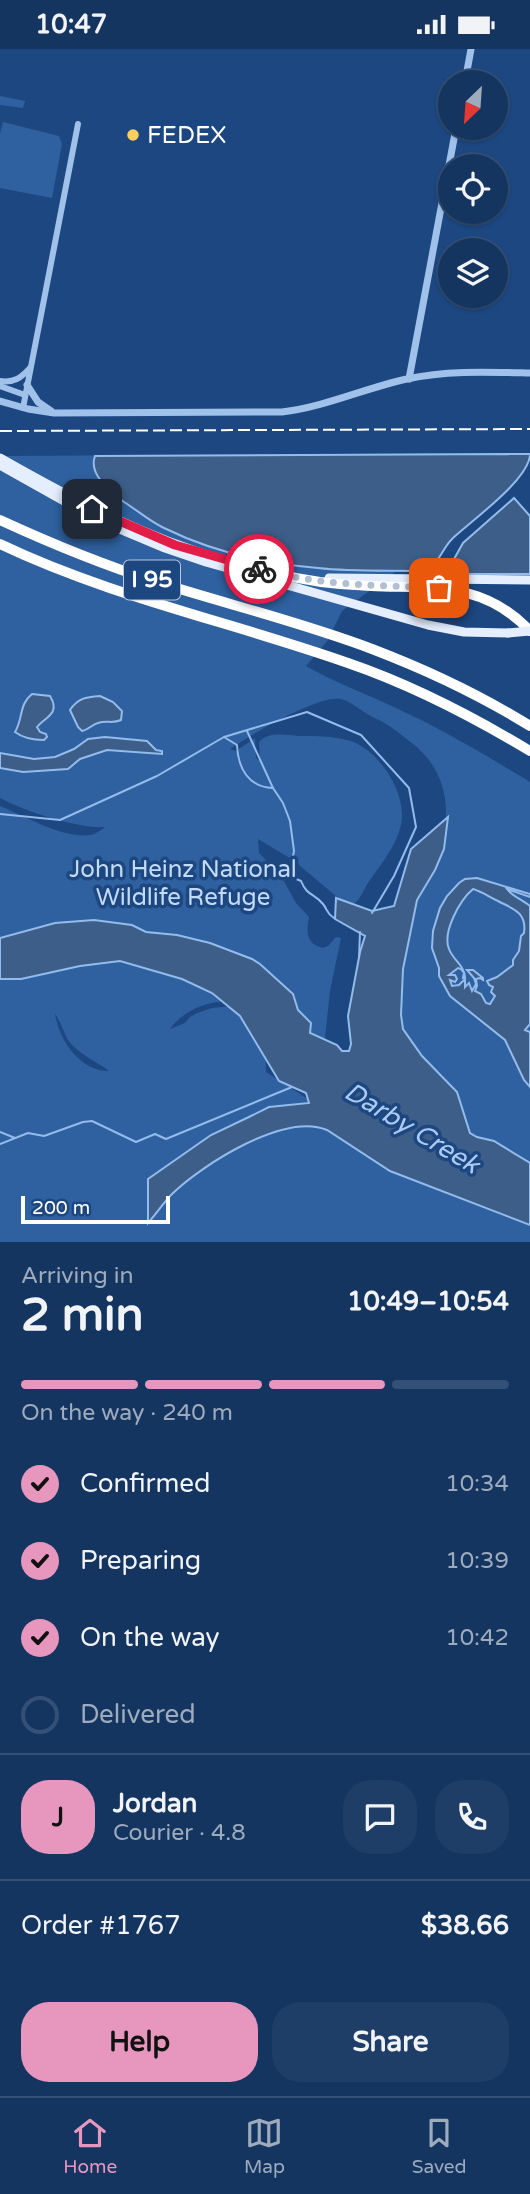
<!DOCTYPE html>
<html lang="en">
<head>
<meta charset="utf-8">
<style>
	:root { --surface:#153561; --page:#1e3d67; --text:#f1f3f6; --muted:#9dabbd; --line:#345076; --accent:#e797bd }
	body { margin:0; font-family:"Varela Round",sans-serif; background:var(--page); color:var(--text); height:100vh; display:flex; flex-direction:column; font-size:26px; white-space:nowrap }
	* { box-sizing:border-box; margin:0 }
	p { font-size:23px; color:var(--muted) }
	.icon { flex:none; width:38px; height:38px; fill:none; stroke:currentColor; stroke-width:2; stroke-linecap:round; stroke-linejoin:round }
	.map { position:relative; height:1193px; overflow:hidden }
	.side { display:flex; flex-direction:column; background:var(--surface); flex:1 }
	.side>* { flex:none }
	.needle { width:46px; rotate:205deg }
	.buttons { position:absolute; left:438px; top:21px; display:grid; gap:14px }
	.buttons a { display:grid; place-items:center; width:70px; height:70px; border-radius:50%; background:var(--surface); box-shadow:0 2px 5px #0004,0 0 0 2px var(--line); font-size:35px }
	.scale { position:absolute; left:21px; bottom:18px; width:149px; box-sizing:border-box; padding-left:7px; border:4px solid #fff; border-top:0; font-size:19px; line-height:24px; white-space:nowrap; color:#fff; -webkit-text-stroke:5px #1c4781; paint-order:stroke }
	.pin { position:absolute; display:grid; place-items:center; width:60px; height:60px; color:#fff; margin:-30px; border-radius:14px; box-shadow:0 4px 10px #0006 }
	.courier { position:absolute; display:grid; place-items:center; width:70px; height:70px; margin:-35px; border:5px solid #e11d48; border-radius:50%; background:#fff; color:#222; box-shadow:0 2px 9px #0007 }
	.headline em { font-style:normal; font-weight:700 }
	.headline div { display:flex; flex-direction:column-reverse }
	.headline { display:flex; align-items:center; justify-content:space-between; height:119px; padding:0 21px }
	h1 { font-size:46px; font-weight:700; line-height:52px }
	.bar { display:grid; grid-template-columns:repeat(4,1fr); gap:10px 7px; align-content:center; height:84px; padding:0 21px }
	.bar i { height:9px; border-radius:5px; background:var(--line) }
	.bar .on { background:var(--accent) }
	.bar p { grid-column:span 4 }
	.line { display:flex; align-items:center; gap:18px; padding:0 21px; border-top:2px solid var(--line) }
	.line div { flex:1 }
	.round { display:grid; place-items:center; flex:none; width:74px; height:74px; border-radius:28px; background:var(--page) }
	ol { padding:0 21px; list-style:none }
	li { display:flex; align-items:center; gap:21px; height:77px }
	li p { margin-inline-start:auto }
	li .icon { padding:7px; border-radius:50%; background:var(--accent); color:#111; stroke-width:4 }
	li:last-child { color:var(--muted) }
	li i { width:38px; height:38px; border:4px solid var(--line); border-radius:50% }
	.action { display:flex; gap:14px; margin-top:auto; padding:14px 21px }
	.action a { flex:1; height:80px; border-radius:28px; background:var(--accent); color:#111; font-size:28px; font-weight:700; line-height:80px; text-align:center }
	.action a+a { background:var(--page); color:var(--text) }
	.status { display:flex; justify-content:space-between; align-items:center; height:49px; padding:0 35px; background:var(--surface); direction:ltr }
	.status svg { height:19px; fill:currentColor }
	.tabs { display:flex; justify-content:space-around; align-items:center; height:98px; border-top:2px solid var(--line); background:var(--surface); font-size:19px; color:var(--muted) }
	.tabs a { display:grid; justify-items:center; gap:4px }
	.tabs .on { color:var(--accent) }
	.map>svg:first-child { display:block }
</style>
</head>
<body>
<div class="status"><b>10:47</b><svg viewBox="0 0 49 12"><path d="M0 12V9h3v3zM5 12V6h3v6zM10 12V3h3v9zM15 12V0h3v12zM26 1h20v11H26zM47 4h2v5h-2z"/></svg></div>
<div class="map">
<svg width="530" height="1193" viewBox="0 0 530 1193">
	<rect width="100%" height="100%" fill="#1c4781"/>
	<g fill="#2f61a0" fill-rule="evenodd">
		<polygon points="0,47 25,52 23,59 0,56"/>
		<polygon points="3,73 59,87 62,95 52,149 0,139 0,85"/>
		<path d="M522,404L515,416L402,518L342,562L328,591L306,617C335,634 367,645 398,660C444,681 487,707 530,733V1116L479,1091L470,1083L444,1073L378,1013C390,962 400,909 415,858C423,833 439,809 444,784C451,748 440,716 412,694C401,686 390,676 377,670C366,666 350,651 340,650C318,646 250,686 230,700L236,702L255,689L256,709L260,712L259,693C269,682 285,686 299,687C315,687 332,687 347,691C378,698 408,745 401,776C396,797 382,814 370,831C364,839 362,848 355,854L348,855L343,853L293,811L258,790L259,804L280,825L296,854L309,868C306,883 306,895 323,899L328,897L336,888L341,889L330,942L324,998L174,918L227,952C205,953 183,962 170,980L185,974L190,968L197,964L212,959L232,957L265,990L266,1023L311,1052L275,1059L232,1076L218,1085L299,1060L530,1168V1193H0V757C25,767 63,790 91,786C96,785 101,781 105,778C78,780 24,762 0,749V407ZM55,965C61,973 63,982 68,991C78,1005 96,1012 109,1022C79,1022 59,990 55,965Z"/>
	</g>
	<g fill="#3d5e89" stroke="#93bcec" stroke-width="2" fill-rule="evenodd">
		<path d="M530,405C530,430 471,472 453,489C442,499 439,516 425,522C390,521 353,523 318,519C266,515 211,502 164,479C149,472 137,461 124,453C110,443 88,425 95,407Z"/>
		<polygon points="514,449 530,467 530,525 451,525 449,519 463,494"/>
		<path d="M32,645L50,647C61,665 45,668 37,678L40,683L46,685L47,688L44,691C34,691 23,689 15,683C23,670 19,655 32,645Z"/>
		<path d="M100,647L113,653L122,662L121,671C113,675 106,671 98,674C91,676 90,680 82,682L78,678L70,661C78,649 86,648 100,647Z"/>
		<polygon points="105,688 147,692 156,701 162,702 162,705 107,701 80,710 68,720 23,723 0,719 0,704 34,710 55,708 74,700 88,690"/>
		<path d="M448,768L444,800L435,821L417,851L403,920L401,966L403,980L422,1007L457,1043L470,1084L477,1088L494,1092L530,1114V1176L390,1122L327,1081C285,1063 203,1115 172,1145C164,1153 156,1165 148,1174V1130L211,1086L251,1067L269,1058L309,1054L306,1044L279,1032L240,967L212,944L182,930L120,912L80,917L21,930H0V889L55,874L94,871L132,876L146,883L177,886L210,894L252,910L260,915L293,945L298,961L311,974L310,984L337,996L342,1002H349L351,995L348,967L360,903L365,887L335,870L336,849L372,862L394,857L411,800Z"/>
		<path d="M477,829L530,845V848L507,840C513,848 522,850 530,857V975L525,981L530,983V1038L524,1031L505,991L450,947L439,927V919L432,899L433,882L440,859L447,847L459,834L465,830ZM473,840C483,843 489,848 498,852C513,860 527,863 524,884L521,887L519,902L513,911V916L497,928L487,932L489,936L493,938L491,943L495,947L490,955L486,954L481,945L475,942L477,937L476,930L480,929L483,931V929L473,921H467L474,929L476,935L472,942L469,934L465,938V930L459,936L452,937L450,931L455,933L457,930L455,926H449L458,919L461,920L464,924L463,929H465C465,917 453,911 449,900C442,883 460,851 473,840Z"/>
	</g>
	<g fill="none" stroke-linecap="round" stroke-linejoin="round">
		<g stroke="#93bcec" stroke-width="2">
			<path d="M247,682L273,739L283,754L290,772L294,802L291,819L294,829L301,832C307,847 314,844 323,855C328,861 326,864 334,869"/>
			<path d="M224,688L237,696C238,719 248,738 273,739"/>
			<polyline points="0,765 60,771 157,727 224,688 307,663 361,686 409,739 416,778 394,827 372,864"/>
			<polyline points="359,909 360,883"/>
			<polyline points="0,1083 15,1089"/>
			<polyline points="0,1095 28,1084 44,1087 83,1073 92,1072 136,1093 155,1085 166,1090 292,1038"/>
		</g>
		<g stroke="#a0c1ea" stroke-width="6">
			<path d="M0,332C14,334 21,329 30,319"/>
			<polyline points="0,337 25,346"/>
			<polyline points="23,359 78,75"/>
		</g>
		<g stroke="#a0c1ea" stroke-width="7">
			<polyline points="465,33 471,0"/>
			<polyline points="409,330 456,79"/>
			<polyline points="27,336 38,353 51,362"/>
			<path d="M0,352L28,360L54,364L282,363C325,358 365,339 407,330C446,321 490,323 530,324"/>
		</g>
		<g stroke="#e4eefe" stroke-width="9">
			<path d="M0,409C72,450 144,488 224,511C241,516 259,521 277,524"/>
			<polyline points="0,416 96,470 165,499 206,513 428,576 464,583 508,584"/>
			<polyline points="329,529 530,531"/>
		</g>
		<g stroke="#fff" stroke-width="10">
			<path d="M0,471C50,494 101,515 154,532C226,555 301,573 372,600C427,621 480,646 530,677"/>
			<path d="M0,495C111,548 232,573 348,614C412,636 472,667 530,702"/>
			<path d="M271,523C304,532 337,536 371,537C433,540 483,532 530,582"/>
		</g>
		<polyline stroke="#fff" stroke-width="2" stroke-dasharray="12 5" stroke-linecap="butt" points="0,382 530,380"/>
		<polyline stroke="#e4eefe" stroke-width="9" points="508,584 530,582"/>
	</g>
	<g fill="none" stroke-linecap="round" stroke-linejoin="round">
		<path stroke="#b0bfd3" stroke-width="7" stroke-dasharray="0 12.6" d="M259,520C321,537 376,536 439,539"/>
		<polyline stroke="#e11d48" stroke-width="9" points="92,460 175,496 259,520"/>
	</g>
	<circle fill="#fbce5d" stroke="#1c4781" stroke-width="2.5" cx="133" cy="86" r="7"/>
	<g text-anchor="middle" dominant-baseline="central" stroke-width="7" stroke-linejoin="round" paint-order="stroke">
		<rect fill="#1c4781" stroke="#bbc8d9" stroke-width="2" x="124" y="511.5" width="56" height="39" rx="5"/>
		<g font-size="23" font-weight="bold" fill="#fff">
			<text x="152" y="531">I 95</text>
		</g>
		<g font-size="24" fill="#fff" stroke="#1c4781" text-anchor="start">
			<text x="147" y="86">FEDEX</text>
		</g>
		<g font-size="24" fill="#c4dbf7" stroke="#1c4781">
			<text x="183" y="820">John Heinz National<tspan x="183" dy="28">Wildlife Refuge</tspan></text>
		</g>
		<g font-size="26" font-style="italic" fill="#abcbf2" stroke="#1c4781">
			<text transform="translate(412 1079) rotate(31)">Darby Creek</text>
		</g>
	</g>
</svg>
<div class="buttons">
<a><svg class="needle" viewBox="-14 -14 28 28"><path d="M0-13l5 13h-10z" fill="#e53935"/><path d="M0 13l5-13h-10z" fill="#9dabbd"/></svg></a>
<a><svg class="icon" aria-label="locate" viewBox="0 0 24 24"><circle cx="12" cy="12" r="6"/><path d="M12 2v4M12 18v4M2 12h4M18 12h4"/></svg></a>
<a><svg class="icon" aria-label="layers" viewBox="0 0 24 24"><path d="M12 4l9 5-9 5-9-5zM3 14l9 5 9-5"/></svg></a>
</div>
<div class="scale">200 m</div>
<div class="pin" style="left:439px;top:539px;background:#ea580c"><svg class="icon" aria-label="bag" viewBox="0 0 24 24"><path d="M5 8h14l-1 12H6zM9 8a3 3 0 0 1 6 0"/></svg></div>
<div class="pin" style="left:92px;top:460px;background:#1f2937"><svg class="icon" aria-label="home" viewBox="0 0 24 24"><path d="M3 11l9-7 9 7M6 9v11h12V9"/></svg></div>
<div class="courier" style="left:259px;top:520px"><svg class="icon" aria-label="bike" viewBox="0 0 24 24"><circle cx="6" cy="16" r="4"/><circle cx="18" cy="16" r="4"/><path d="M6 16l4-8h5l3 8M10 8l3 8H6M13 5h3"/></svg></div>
</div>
<section class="side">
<div class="headline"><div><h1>2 min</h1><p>Arriving in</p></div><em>10:49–10:54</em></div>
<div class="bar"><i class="on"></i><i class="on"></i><i class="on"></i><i></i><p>On the way · 240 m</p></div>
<ol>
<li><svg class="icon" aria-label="check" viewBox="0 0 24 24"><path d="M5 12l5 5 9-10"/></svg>Confirmed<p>10:34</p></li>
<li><svg class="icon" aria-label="check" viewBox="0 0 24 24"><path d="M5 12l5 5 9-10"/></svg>Preparing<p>10:39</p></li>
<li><svg class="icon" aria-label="check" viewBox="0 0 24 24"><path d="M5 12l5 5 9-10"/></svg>On the way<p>10:42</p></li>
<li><i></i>Delivered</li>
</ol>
<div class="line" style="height:126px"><b class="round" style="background:var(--accent);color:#111">J</b><div><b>Jordan</b><p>Courier · 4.8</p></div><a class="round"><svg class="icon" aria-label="chat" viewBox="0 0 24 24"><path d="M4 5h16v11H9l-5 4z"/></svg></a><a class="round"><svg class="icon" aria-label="phone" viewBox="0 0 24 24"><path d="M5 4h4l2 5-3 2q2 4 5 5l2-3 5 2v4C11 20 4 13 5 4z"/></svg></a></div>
<div class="line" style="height:91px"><div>Order #1767</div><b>$38.66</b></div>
<div class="action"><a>Help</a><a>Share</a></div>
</section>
<nav class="tabs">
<a class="on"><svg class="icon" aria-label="home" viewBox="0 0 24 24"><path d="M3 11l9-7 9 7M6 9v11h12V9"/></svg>Home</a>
<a><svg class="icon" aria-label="map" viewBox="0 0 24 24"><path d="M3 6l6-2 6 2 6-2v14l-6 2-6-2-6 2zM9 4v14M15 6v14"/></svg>Map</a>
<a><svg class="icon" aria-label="saved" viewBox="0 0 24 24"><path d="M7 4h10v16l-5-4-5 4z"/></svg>Saved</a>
</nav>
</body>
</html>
